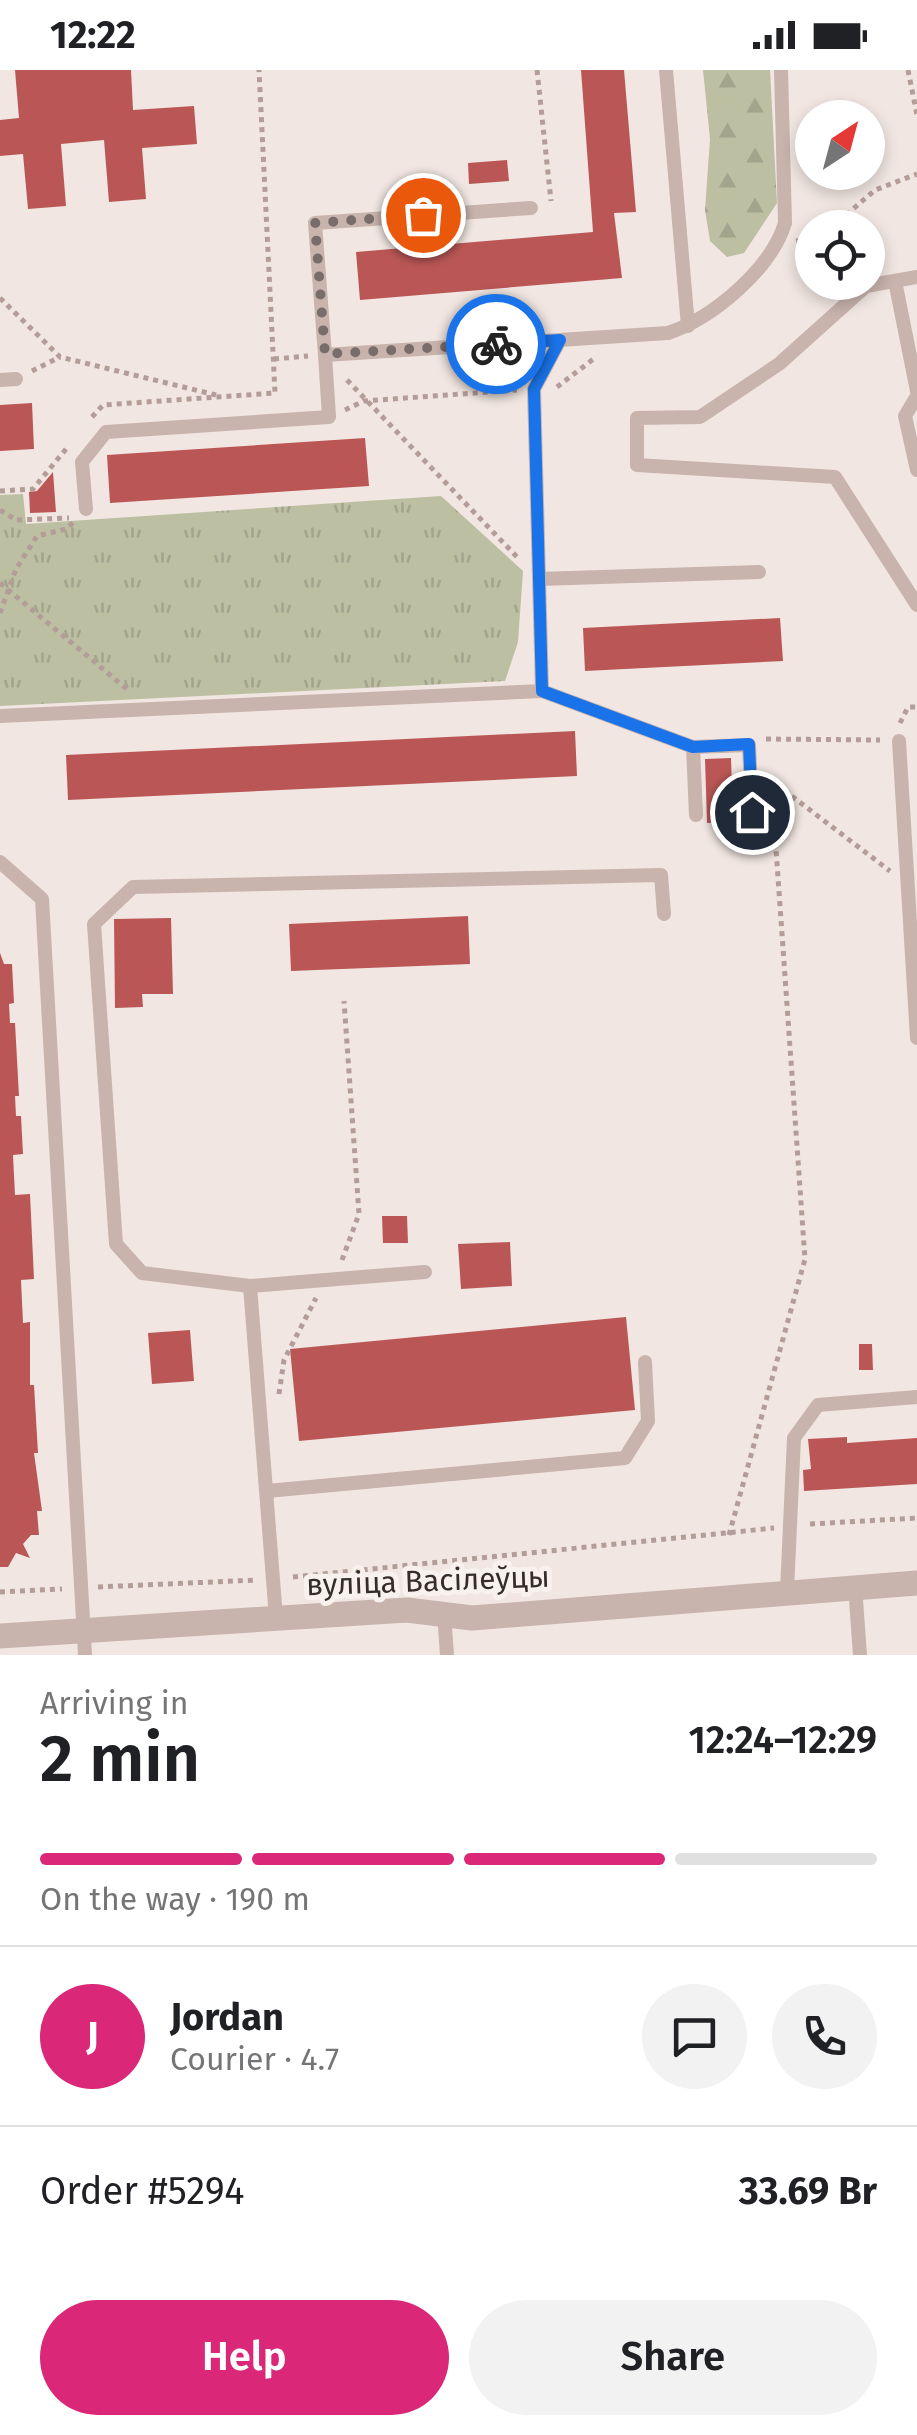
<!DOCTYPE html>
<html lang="en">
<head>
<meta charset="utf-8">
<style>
	:root { --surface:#fff; --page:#f2f2f2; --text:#202124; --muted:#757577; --line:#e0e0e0; --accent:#db2777 }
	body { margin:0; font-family:"Fira Sans",sans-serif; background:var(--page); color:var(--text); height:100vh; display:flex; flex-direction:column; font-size:38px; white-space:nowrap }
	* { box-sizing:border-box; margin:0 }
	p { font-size:32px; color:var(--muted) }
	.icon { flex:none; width:55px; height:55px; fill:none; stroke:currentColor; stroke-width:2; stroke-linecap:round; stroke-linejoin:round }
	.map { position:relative; height:1585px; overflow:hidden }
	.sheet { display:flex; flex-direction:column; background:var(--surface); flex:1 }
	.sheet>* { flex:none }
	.needle { width:65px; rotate:36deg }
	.tools { position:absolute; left:795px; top:30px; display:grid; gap:20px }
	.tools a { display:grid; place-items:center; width:90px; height:90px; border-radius:50%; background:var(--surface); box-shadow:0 5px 15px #0003; font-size:50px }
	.pin { position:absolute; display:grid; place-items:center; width:85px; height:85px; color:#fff; margin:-42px; border:5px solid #fff; border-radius:50%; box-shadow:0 2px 10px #0007 }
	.courier { position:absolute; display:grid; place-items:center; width:100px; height:100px; margin:-50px; border:8px solid #1a73e8; border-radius:50%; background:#fff; color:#222; box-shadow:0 2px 12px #0007 }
	.overview em { font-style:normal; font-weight:600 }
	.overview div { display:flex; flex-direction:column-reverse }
	.overview { display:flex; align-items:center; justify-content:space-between; height:170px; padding:0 40px }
	h1 { font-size:65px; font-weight:600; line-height:75px }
	.bar { display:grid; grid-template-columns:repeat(4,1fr); gap:15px 10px; align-content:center; height:120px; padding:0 40px }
	.bar i { height:12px; border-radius:8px; background:var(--line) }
	.bar .on { background:var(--accent) }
	.bar p { grid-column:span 4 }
	.line { display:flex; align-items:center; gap:25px; padding:0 40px; border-top:2px solid var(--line) }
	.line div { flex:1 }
	.round { display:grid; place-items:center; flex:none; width:105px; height:105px; border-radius:52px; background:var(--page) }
	.primary-button { display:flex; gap:20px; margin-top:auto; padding:20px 40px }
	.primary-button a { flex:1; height:115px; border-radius:60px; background:var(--accent); color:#fff; font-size:40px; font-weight:600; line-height:115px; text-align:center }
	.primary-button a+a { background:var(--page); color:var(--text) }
	.status { display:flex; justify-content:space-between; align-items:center; height:70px; padding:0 50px; background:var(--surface); direction:ltr }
	.status svg { height:28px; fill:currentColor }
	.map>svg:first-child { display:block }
</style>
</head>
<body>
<div class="status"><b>12:22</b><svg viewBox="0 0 49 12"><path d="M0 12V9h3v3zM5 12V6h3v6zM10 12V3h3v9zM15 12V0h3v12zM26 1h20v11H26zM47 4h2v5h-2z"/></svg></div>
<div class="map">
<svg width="917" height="1585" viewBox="0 0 917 1585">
	<defs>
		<pattern id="grass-tufts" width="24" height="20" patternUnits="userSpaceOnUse" patternTransform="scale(2.5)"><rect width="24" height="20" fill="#bcbfa2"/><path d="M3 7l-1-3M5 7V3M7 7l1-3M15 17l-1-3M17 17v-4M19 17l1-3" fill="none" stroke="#a2a48c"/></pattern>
		<pattern id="forest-firs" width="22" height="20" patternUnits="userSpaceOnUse" patternTransform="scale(2.5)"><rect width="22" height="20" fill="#bcbfa2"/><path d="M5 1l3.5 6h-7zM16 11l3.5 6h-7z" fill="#a2a48c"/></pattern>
	</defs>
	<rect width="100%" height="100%" fill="#f1e6e1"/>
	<polygon fill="url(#grass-tufts)" points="23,424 26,454 441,426 523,501 518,572 505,611 0,636 0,425"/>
	<polygon fill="url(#forest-firs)" points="703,0 770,0 777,133 744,183 727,187 710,171 705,140 710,69"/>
	<g fill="#ba5756">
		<polygon points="15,0 131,0 133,40 194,36 197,74 142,78 146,129 109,132 104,70 61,74 66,136 28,139 23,84 0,86 0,50 19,48"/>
		<polygon points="581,0 624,0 636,142 614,143 622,208 360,230 356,182 593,162"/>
		<polygon points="507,90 509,111 469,114 468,93"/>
		<polygon points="32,333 34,379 0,381 0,335"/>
		<polygon points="365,368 369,416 110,433 107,385"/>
		<polygon points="53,402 56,442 30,443 29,422 37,421"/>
		<polygon points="780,548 783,591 585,601 583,558"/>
		<polygon points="575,661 577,706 68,730 66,685"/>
		<polygon points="731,688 733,752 707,753 705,689"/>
		<polygon points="468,846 470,894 291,901 289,854"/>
		<polygon points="171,848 173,924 142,924 143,937 115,938 114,849"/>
		<polygon points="0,883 4,894 12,894 14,933 9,934 10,953 15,953 19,1026 15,1026 16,1046 21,1046 23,1084 13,1085 15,1125 30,1124 34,1209 21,1210 23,1253 30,1252 30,1315 34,1315 38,1383 34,1383 42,1441 37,1441 39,1465 31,1465 23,1474 30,1488 16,1483 8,1497 0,1497"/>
		<polygon points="382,1146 407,1146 408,1173 383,1173"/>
		<polygon points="510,1172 512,1216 461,1219 458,1174"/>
		<polygon points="626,1247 635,1340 299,1371 290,1279"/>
		<polygon points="190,1260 194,1311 152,1314 148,1263"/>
		<polygon points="859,1274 872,1274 873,1300 859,1300"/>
		<polygon points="847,1367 847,1373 917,1368 917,1414 804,1421 803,1400 811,1399 808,1369"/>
	</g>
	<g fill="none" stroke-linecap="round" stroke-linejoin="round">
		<g stroke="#b49d98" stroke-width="5" stroke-dasharray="5 5" stroke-linecap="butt">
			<polyline points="537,0 551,131"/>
			<polyline points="908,0 917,45"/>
			<polyline points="831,158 875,120 917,104"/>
			<polyline points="796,171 812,169"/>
			<polyline points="0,228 60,287 216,325"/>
			<polyline points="274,289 308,286"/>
			<polyline points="32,301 60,287"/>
			<polyline points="347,310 519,489"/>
			<polyline points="557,317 596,287"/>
			<polyline points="345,340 364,331 517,320"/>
			<polyline points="92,347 103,335 275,323 259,0"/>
			<polyline points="0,421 33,419 66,379"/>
			<polyline points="0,440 16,450 69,448"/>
			<polyline points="0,513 128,620"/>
			<polyline points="0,543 16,499 37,466 66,459 75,451"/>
			<polyline points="900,653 908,637 917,637"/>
			<polyline points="766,669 880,670"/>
			<polyline points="768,708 890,801"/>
			<polyline points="342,1190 359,1144 344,931"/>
			<polyline points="279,1324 284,1290 316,1228"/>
			<polyline points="810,1454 917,1448"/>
			<polyline points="729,1465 805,1189 776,779 762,757"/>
			<polyline points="293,1507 774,1458"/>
			<polyline points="98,1517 257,1510"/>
			<polyline points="0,1522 62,1519"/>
		</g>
		<g stroke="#c8b3ad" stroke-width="14">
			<polyline points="666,0 688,256"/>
			<path d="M531,138L315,153L325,285L668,263C713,248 771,199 785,153L781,0"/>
			<polyline points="917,207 866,216 779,294 700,347 637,348 637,395 835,407 917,535"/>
			<polyline points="895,211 917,321"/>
			<polyline points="0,310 16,309"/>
			<polyline points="917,326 905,346 917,400"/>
			<polyline points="86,439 82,392 106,362 329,347 325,285"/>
			<polyline points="539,509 759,502"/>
			<polyline points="542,621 693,677"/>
			<polyline points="0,646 542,621 534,319 560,270"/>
			<polyline points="899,671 917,968"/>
			<polyline points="696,745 693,677 749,675 752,742"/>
			<polyline points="0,792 42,829 85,1585"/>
			<polyline points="425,1202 250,1216 142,1203 116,1174 94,854 133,817 661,805 664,844"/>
			<polyline points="250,1216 276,1548"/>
			<polyline points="267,1421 625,1388 648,1351 645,1292"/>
			<polyline points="855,1516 860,1585"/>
			<polyline points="787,1521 794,1368 818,1335 917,1327"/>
			<polyline points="444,1544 447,1585"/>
		</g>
		<polyline stroke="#c8b3ad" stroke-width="25" points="0,1566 407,1540 472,1548 917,1513"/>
	</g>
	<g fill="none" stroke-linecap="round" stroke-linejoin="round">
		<polyline stroke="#786d6b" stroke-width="10" stroke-dasharray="0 18" points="423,145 315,153 325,284 496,274"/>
		<polyline stroke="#1a73e8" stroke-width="12" points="496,274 560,270 534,319 542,621 693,677 749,674 752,742"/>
	</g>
	<g text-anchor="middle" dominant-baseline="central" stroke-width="10" stroke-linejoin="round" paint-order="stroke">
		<g font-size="30" fill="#372c2b" stroke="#f9f1ed">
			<text transform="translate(428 1511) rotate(-2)">вуліца Васілеўцы</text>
		</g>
	</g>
</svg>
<div class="tools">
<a><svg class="needle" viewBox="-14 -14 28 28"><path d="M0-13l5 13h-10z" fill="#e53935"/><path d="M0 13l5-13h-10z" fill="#757577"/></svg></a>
<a><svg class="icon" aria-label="locate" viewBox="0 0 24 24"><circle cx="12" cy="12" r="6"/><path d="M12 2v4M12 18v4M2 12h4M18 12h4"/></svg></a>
</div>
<div class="pin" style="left:423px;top:145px;background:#ea580c"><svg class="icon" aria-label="bag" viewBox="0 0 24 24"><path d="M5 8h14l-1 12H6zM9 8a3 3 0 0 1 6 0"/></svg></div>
<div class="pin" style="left:752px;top:742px;background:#1f2937"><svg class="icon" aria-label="home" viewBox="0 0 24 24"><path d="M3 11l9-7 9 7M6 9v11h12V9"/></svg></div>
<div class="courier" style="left:496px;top:274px"><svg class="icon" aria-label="bike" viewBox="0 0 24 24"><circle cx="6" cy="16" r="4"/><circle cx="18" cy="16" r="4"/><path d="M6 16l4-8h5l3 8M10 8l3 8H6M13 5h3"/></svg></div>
</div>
<section class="sheet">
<div class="overview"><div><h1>2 min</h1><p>Arriving in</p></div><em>12:24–12:29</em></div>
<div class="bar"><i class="on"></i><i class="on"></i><i class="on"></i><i></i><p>On the way · 190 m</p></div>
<div class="line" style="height:180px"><b class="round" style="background:var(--accent);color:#fff">J</b><div><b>Jordan</b><p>Courier · 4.7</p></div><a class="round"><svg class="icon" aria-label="chat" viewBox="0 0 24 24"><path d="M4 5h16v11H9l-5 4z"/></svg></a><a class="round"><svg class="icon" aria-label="phone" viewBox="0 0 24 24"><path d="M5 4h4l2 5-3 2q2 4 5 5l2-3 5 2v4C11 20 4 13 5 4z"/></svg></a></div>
<div class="line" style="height:130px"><div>Order #5294</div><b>33.69 Br</b></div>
<div class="primary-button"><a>Help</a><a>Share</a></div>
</section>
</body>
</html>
